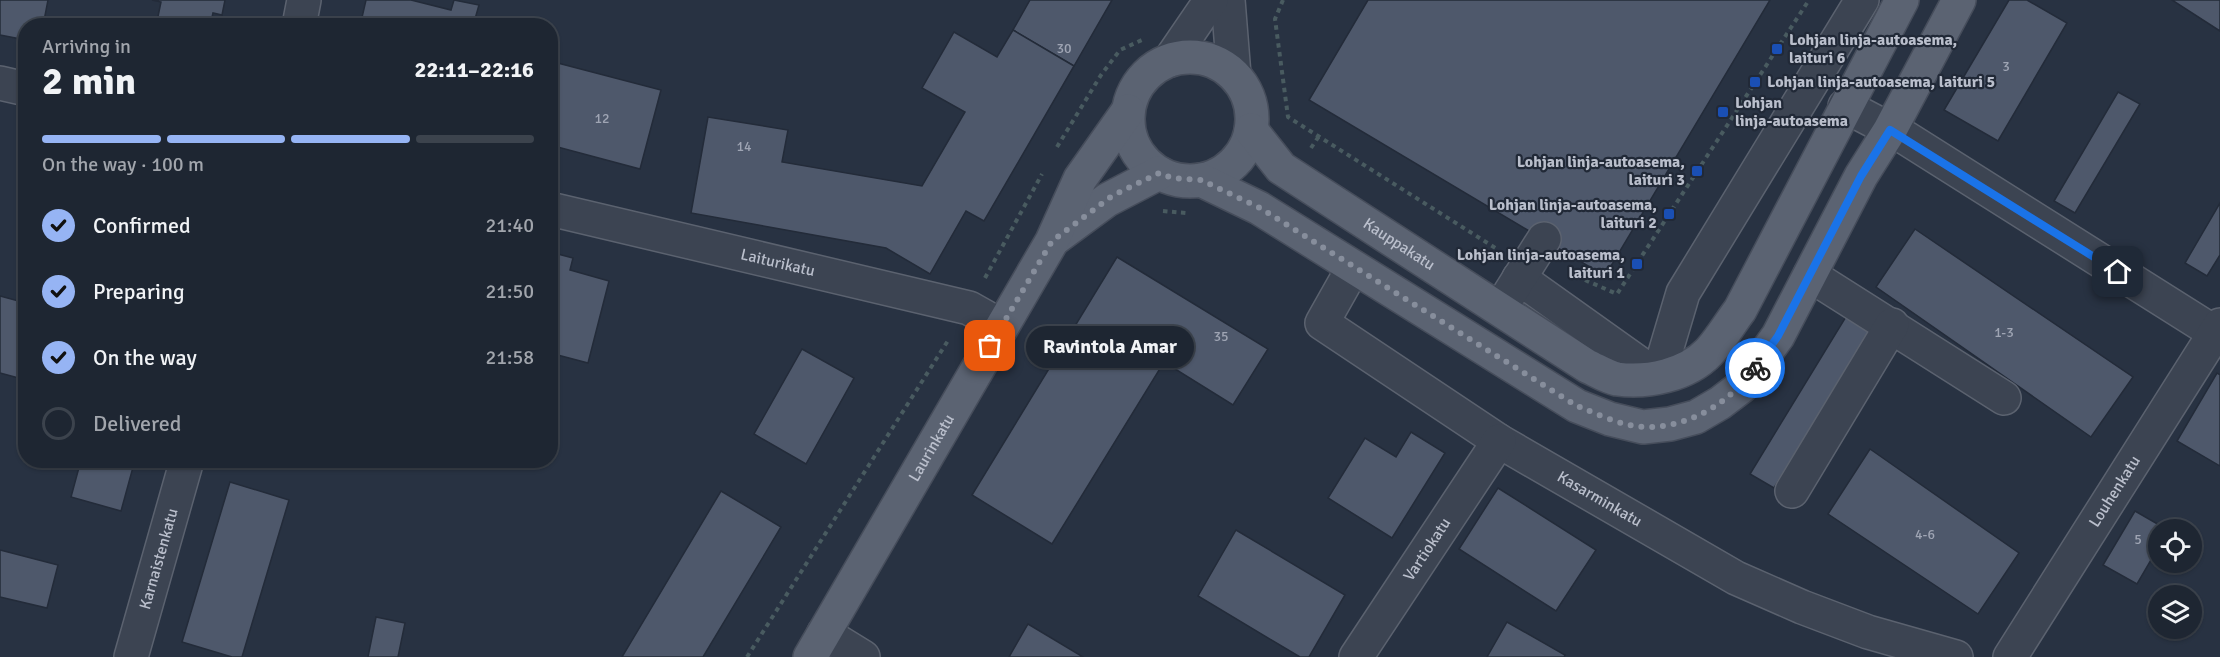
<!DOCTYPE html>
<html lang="en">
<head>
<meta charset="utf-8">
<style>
	:root { --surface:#1e2632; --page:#2b323e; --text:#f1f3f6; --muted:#a1a5ac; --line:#3c434d; --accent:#96b4f4 }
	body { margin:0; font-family:Signika,sans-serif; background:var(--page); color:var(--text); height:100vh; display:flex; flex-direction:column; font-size:22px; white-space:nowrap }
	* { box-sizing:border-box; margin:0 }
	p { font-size:20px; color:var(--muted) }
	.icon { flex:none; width:33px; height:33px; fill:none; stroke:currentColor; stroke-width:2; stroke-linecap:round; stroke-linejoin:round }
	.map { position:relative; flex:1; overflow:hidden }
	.sheet { position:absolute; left:18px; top:18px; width:540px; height:450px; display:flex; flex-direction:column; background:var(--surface); border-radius:24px; box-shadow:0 2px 4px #0004,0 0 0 2px var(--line) }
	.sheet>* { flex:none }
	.tools { position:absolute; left:2148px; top:519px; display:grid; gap:12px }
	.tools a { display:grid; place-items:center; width:54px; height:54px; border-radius:50%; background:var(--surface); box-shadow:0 2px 4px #0004,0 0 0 2px var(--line); font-size:30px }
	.pin { position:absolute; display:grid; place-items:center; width:51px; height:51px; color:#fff; margin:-26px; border-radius:12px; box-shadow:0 3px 9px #0006 }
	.courier { position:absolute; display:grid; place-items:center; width:60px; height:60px; margin:-30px; border:4px solid #1a73e8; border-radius:50%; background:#fff; color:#222; box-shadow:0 2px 8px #0007 }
	.bubble { position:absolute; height:42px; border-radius:21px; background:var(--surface); box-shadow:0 2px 4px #0004,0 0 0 2px var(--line); font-size:20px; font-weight:800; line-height:42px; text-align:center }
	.headline em { font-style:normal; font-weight:800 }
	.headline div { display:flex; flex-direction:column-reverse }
	.headline { display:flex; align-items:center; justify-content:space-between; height:102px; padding:0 24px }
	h1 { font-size:39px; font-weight:800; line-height:45px }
	.bar { display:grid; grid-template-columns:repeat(4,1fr); gap:9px 6px; align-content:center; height:72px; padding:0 24px }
	.bar i { height:8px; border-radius:4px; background:var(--line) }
	.bar .current { background:var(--accent) }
	.bar p { grid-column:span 4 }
	ol { padding:0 24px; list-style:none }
	li { display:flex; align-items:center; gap:18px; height:66px }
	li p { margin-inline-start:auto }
	li .icon { padding:6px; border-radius:50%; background:var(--accent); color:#111; stroke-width:4 }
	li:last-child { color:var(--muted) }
	li i { width:33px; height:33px; border:3px solid var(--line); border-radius:50% }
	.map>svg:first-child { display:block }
</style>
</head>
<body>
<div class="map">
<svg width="2220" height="657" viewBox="0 0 2220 657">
	<rect width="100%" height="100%" fill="#283242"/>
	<g fill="#4e586b" stroke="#232b39" stroke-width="1.5">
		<polygon points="0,0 48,0 43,26 26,26 26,40 0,35"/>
		<polygon points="152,0 225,0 222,15 213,13 210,26 156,26 161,2"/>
		<polygon points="366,0 411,0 451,10 454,0 479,5 473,26 360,26"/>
		<polygon points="1030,0 1112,0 1074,66 1013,30"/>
		<polygon points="1368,0 1770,0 1605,276 1309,100"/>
		<polygon points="2009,0 2027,0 2067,23 1998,141 1944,110"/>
		<polygon points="2172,0 2220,0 2220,31"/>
		<polygon points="1013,30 1074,66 984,221 966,211 930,274 886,248 691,213 708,117 788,130 782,162 922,186 965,112 922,88 954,32 997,57"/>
		<polygon points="550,61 661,90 640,169 550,145"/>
		<polygon points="2118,92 2140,104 2075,213 2054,201"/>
		<polygon points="2220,203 2220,255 2207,276 2185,263"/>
		<polygon points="1915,229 2133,377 2091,437 1876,287"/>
		<polygon points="550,252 573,258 570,270 609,281 588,363 550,353"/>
		<polygon points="1117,257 1268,349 1233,405 1164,362 1052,544 972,495"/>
		<polygon points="0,296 26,303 26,334 22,345 26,346 26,380 0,373"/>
		<polygon points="1847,315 1871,330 1774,488 1750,474"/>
		<polygon points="802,349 854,378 806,464 754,434"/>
		<polygon points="2217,373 2220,375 2220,466 2177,441"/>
		<polygon points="1411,432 1445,453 1392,538 1328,498 1365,438 1396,457"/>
		<polygon points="1870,449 2019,553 1978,614 1828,514"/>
		<polygon points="81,460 135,460 121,511 71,497"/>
		<polygon points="230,482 289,500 242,657 232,657 182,642"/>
		<polygon points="1498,488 1596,550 1556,611 1459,549"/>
		<polygon points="721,491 781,527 703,657 622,657"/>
		<polygon points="2135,511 2168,530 2158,530 2158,548 2137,584 2103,565"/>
		<polygon points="1236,530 1345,595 1309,657 1300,657 1198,596"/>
		<polygon points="0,550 58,565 47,608 0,597"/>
		<polygon points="376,617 405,623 398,657 368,657"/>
		<polygon points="1507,622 1565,655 1564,657 1487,657"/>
		<polygon points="1028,624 1083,657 1009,657"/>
	</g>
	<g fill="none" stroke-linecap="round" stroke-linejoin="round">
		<defs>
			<g id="minor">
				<polyline points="1228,0 1234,75"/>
				<polyline points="299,26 304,0"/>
				<polyline points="1170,60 1211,0"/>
				<polyline points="0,83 26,89"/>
				<polyline points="1845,106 1906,138 2220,336"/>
				<path id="s1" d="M550,209L969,308L1001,326"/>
				<path id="s2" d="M1353,268L1322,323L1499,441L1736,578L1802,607L1868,632L1956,657"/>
				<polyline points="1810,275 2004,398"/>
				<polyline points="1519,278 1658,377 1683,293 1862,0"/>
				<polyline points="1508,296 1544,239"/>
				<polyline points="1792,491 1892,325"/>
				<polyline points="824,633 863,657"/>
				<path id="s3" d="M131,657L187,460"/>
				<path id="s4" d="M1356,657L1499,441"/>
				<path id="s5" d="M2010,657L2220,325"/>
			</g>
			<g id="major">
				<circle cx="1190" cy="119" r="62"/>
				<path id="s6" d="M1251,130L1281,168L1587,366C1596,370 1607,377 1617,379C1648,383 1687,375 1709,352C1721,339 1730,323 1740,310L1902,0"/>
				<polyline points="1201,180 1259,208 1577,406 1610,419 1643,427 1670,424 1696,417 1720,403 1741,387 1778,336 1861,176 1890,130 1959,0"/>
				<polyline points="1054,239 1107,200 1159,173"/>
				<path id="s7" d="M810,657L1052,241L1080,179L1128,111"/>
			</g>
		</defs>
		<use href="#minor" stroke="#5b626f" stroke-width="36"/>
		<use href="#major" stroke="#464d5b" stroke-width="36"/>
		<g stroke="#495b60" stroke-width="4" stroke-dasharray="4.5 4.5" stroke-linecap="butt">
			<polyline points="1283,0 1275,19 1288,117 1497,249"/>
			<polyline points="1057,147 1101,75 1120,50 1142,40"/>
			<polyline points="1311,148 1319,136"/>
			<polyline points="1163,211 1186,213"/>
			<polyline points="985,278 1042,174"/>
			<polyline points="1585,280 1617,294 1809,0"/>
			<polyline points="747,657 949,339"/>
		</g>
		<use href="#minor" stroke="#3c4452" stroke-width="33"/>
		<use href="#major" stroke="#5b6372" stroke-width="33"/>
	</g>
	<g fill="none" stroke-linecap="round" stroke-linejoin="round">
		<path stroke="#878e9c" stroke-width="6" stroke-dasharray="0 10.8" d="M990,346L1052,241L1112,196L1159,173L1172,178L1201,180L1260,208L1577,406C1598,414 1621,426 1644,427C1690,428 1729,403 1755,368"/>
		<polyline stroke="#1a73e8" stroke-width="8" points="1755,368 1778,336 1861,176 1890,130 2118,272"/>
	</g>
	<g fill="#1a4fb4" stroke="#212937" stroke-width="2">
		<rect x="1771" y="43" width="12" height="12" rx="3"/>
		<rect x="1749" y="76" width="12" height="12" rx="3"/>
		<rect x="1717" y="106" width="12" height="12" rx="3"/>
		<rect x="1691" y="165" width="12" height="12" rx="3"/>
		<rect x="1663" y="208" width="12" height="12" rx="3"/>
		<rect x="1631" y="258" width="12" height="12" rx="3"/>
	</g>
	<g text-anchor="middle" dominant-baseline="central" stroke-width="4.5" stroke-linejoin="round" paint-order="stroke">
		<g font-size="14" fill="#9fa5b4">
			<text x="1064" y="48">30</text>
			<text x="2006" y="66">3</text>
			<text x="602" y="118">12</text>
			<text x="744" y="146">14</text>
			<text x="2004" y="332">1-3</text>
			<text x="1221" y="336">35</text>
			<text x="1925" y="534">4-6</text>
			<text x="2138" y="539">5</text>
		</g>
		<g font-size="16" font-weight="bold" fill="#babfcc" stroke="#212937" text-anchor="start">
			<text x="1789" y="40">Lohjan linja-autoasema,<tspan x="1789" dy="18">laituri 6</tspan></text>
			<text x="1767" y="82">Lohjan linja-autoasema, laituri 5</text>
			<text x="1735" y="103">Lohjan<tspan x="1735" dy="18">linja-autoasema</tspan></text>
			<text x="1685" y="162" text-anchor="end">Lohjan linja-autoasema,<tspan x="1685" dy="18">laituri 3</tspan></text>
			<text x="1657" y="205" text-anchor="end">Lohjan linja-autoasema,<tspan x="1657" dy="18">laituri 2</tspan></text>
			<text x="1625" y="255" text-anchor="end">Lohjan linja-autoasema,<tspan x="1625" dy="18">laituri 1</tspan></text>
		</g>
		<g font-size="16" fill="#babfcc" stroke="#212937">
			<text stroke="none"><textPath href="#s6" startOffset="189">Kauppakatu</textPath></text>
			<text stroke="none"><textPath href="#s1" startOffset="234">Laiturikatu</textPath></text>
			<text stroke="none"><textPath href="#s7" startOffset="242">Laurinkatu</textPath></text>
			<text stroke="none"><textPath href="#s5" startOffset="196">Louhenkatu</textPath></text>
			<text stroke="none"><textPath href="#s2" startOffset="392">Kasarminkatu</textPath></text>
			<text stroke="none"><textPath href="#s4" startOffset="129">Vartiokatu</textPath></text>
			<text stroke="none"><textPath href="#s3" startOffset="102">Karnaistenkatu</textPath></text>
		</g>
	</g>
</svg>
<div class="tools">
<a><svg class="icon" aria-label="locate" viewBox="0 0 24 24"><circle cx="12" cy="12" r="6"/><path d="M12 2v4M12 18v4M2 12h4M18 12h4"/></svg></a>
<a><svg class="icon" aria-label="layers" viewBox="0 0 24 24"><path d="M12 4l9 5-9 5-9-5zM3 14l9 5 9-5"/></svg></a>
</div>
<div class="pin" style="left:990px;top:346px;background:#ea580c"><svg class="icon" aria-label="bag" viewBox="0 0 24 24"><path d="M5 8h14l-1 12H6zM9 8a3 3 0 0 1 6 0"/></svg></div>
<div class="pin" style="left:2118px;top:272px;background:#1f2937"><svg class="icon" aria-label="home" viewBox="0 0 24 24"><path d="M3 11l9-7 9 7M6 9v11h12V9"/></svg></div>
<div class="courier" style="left:1755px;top:368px"><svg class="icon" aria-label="bike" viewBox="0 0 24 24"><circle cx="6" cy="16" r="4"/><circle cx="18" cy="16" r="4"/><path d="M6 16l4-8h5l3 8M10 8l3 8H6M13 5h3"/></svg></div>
<div class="bubble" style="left:1026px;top:326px;width:168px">Ravintola Amar</div>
<section class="sheet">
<div class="headline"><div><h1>2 min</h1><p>Arriving in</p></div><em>22:11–22:16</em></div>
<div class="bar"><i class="current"></i><i class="current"></i><i class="current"></i><i></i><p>On the way · 100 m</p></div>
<ol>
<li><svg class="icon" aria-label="check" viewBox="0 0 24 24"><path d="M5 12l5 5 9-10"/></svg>Confirmed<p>21:40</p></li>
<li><svg class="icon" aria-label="check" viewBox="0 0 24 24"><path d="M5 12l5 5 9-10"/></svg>Preparing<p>21:50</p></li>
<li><svg class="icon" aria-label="check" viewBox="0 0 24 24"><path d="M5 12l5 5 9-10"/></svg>On the way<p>21:58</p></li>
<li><i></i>Delivered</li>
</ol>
</section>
</div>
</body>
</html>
